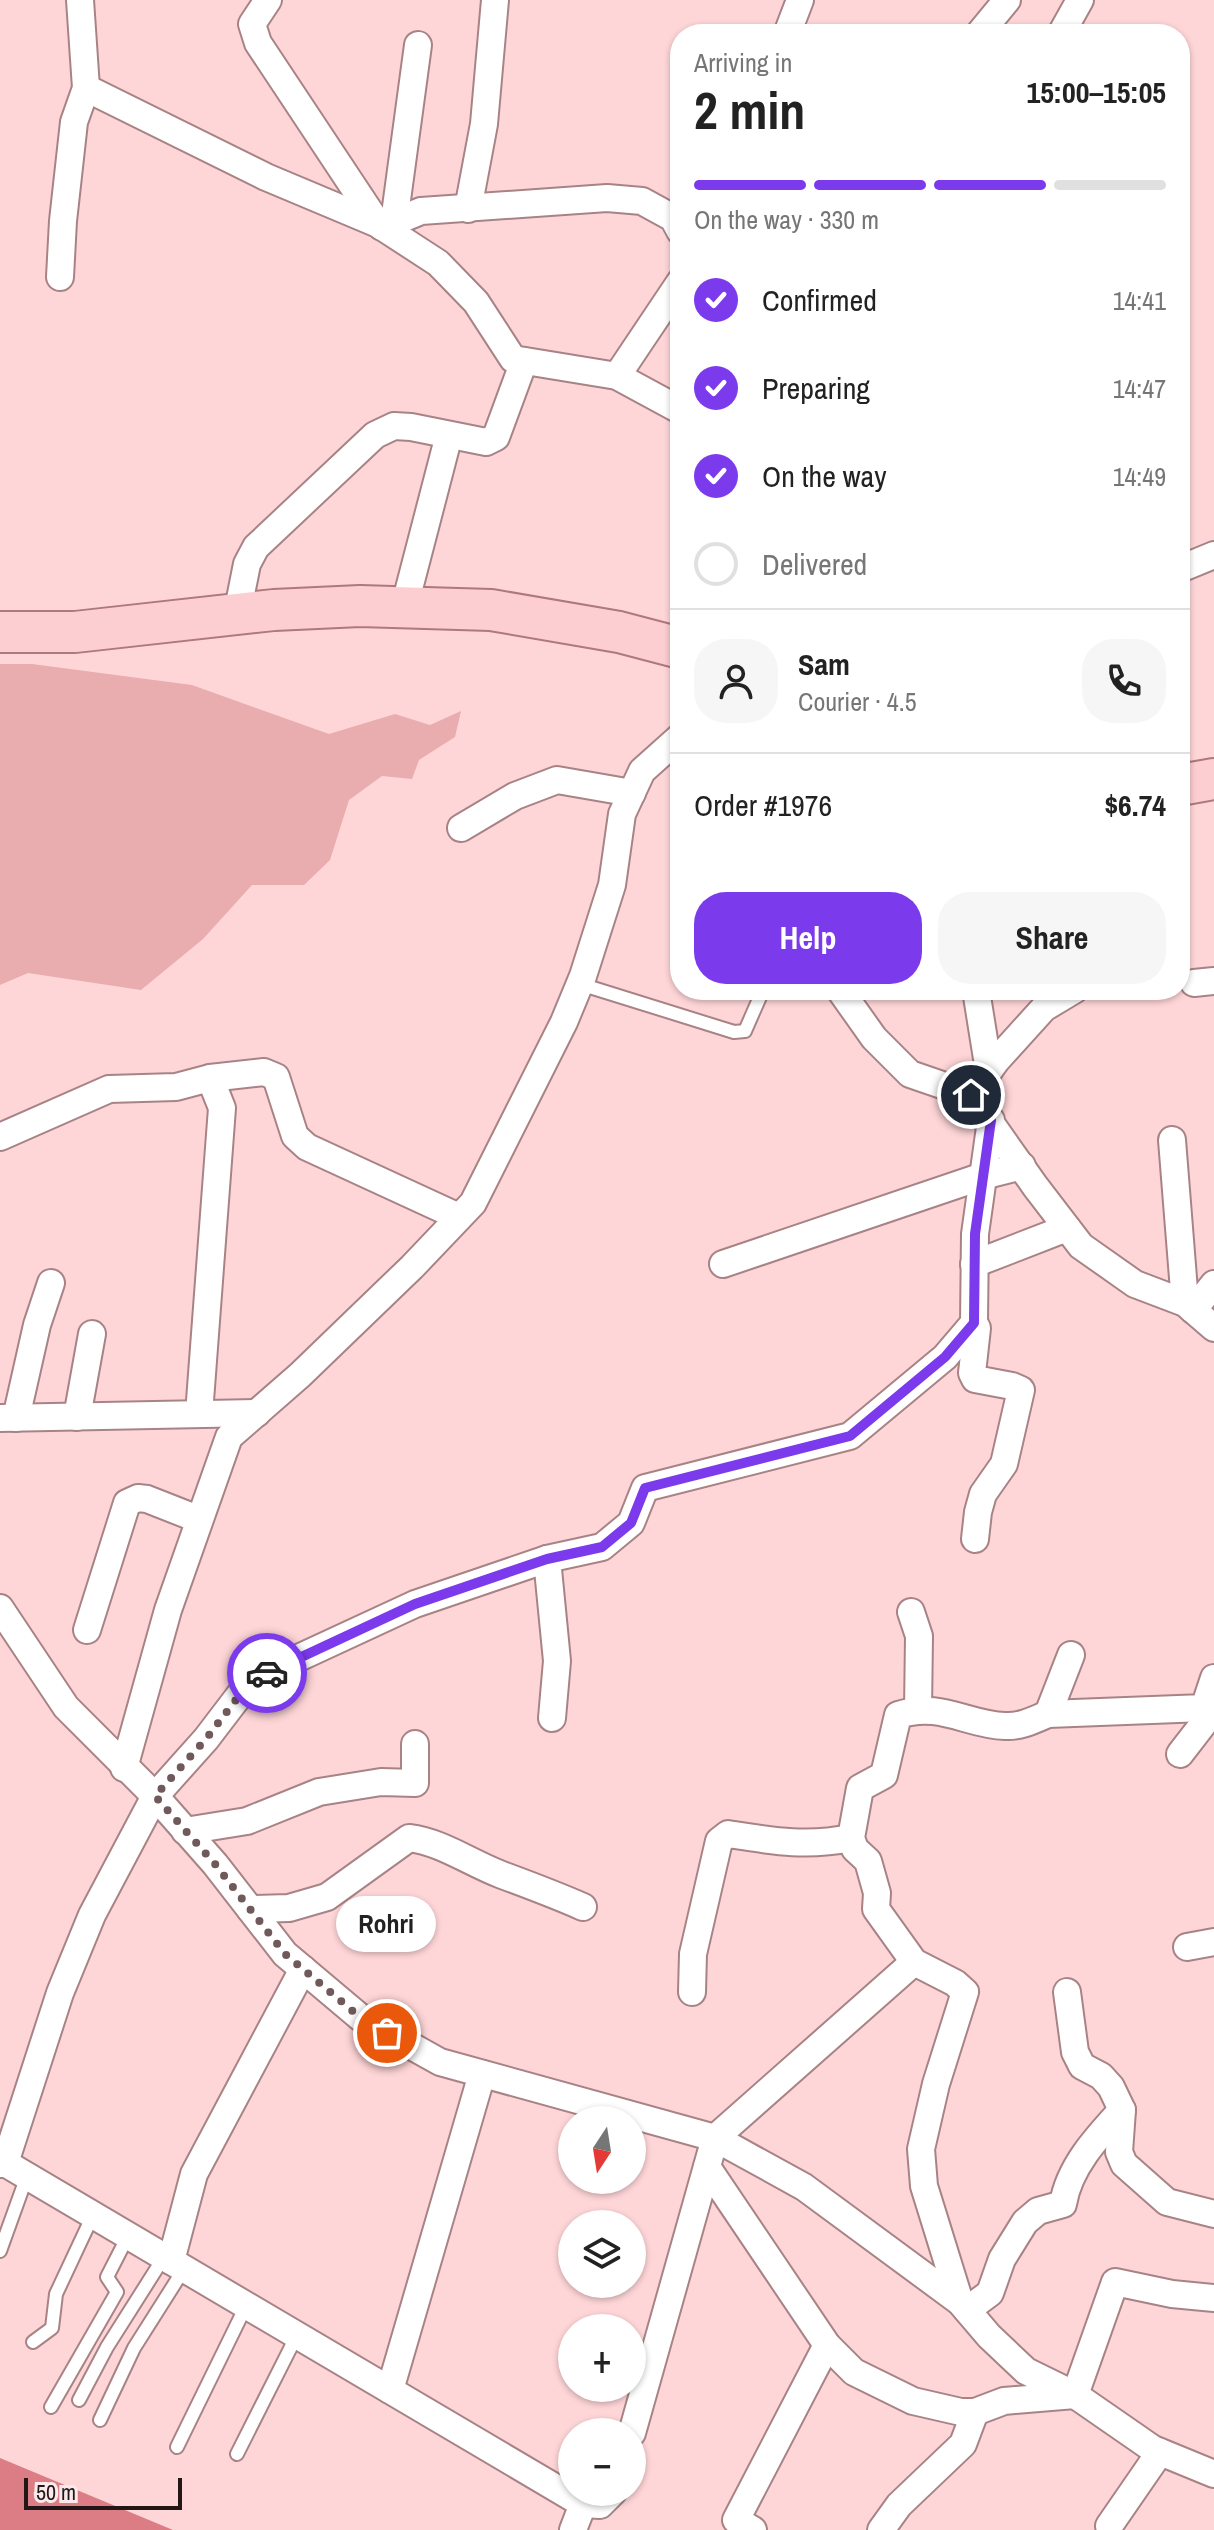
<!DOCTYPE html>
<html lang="en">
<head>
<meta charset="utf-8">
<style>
	:root { --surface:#fff; --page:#f6f6f6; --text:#222; --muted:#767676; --line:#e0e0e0; --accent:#7c3aed }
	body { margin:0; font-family:"Archivo Narrow",sans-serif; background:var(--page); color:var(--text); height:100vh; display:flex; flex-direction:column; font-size:30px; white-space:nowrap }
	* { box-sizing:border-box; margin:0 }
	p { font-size:26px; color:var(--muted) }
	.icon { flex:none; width:44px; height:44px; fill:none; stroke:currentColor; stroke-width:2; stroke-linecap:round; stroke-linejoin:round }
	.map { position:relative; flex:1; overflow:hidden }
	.details { position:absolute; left:670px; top:24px; width:520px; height:976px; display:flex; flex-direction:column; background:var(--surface); border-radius:32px; box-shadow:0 2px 6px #0004 }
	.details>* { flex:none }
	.needle { width:52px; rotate:192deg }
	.buttons { position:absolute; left:558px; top:2106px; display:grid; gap:16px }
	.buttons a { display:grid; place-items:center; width:88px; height:88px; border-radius:50%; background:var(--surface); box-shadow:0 2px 6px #0004; font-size:40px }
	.scale { position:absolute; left:24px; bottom:20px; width:158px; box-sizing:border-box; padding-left:8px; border:4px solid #231616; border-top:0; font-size:22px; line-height:28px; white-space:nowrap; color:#231616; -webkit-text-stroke:6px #fbeaeb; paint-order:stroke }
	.pin { position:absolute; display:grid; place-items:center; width:68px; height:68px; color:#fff; margin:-34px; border:4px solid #fff; border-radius:50%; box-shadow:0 2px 8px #0007 }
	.courier { position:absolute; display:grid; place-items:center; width:80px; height:80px; margin:-40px; border:6px solid #7c3aed; border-radius:50%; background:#fff; color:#222; box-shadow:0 2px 10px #0007 }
	.bubble { position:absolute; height:56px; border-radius:28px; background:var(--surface); box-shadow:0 2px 6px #0004; font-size:26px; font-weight:700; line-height:56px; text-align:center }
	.head em { font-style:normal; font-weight:700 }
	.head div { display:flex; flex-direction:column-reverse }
	.head { display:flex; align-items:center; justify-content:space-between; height:136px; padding:0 24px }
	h1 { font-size:52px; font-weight:700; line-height:60px }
	.bar { display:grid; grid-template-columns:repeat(4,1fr); gap:12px 8px; align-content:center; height:96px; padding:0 24px }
	.bar i { height:10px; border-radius:6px; background:var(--line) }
	.bar .active { background:var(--accent) }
	.bar p { grid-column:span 4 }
	.line { display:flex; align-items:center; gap:20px; padding:0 24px; border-top:2px solid var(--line) }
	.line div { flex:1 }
	.round { display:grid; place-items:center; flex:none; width:84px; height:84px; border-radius:32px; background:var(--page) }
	ol { padding:0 24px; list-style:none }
	li { display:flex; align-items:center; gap:24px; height:88px }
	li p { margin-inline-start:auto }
	li .icon { padding:8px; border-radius:50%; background:var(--accent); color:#fff; stroke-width:4 }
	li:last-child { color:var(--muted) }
	li i { width:44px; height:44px; border:4px solid var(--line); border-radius:50% }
	.primary-button { display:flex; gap:16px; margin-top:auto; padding:16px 24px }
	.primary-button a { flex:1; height:92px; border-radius:32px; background:var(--accent); color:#fff; font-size:32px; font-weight:700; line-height:92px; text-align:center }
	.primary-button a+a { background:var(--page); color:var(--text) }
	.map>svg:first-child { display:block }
</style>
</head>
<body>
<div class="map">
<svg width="1214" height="2530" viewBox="0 0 1214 2530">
	<rect width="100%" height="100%" fill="#ffd6d8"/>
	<polygon fill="#e9acaf" points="0,664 32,664 192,685 329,734 395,714 430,725 461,711 455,737 419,760 412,779 382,776 349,800 330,860 304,885 252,885 203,939 141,990 28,973 0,985"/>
	<polygon fill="#dc7d85" points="0,2458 173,2530 0,2530"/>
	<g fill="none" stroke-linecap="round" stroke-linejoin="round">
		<defs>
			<g id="service">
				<polyline points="580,984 734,1032 745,1031 763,990"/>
				<polyline points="0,2251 27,2176"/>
				<polyline points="33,2342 52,2328 56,2294 93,2215"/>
				<polyline points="79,2400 107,2347 164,2257"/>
				<polyline points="51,2407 117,2292 107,2277 128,2236"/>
				<polyline points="100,2420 134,2348 184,2269"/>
				<polyline points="177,2447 246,2306"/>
				<polyline points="237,2454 297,2335"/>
			</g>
			<g id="minor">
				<polyline points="268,0 252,24 258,43 378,224"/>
				<polyline points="787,34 800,0"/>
				<polyline points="979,34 1007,0"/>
				<polyline points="1061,34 1080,0"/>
				<polyline points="86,88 266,177 378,224 438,263 476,302 513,359 617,376 678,409"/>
				<polyline points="468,209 484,124 495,0"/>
				<polyline points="394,222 418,45"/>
				<polyline points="382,227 421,211 607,198 642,201 673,218 680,231"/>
				<polyline points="60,277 63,221 74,122 86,88 80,0"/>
				<polyline points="617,376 680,282"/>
				<polyline points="1180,569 1214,555"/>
				<polyline points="404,608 449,435"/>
				<polyline points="237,614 247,564 256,547 375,435 394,426 411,427 486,442 496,437 524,361"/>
				<polyline points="461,828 515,796 557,780 632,793"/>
				<polyline points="1194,983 1214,981"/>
				<polyline points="840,990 874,1038 910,1074 971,1095 1035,1186 1081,1246 1135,1284 1185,1303 1214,1328"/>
				<polyline points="976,990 989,1071"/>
				<polyline points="971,1095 996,1061 1044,1008 1074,990"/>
				<polyline points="0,1137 109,1089 176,1087 210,1078 264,1072 276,1077 295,1136 307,1147 459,1217"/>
				<polyline points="1172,1140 1185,1303"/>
				<polyline points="723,1264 983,1176 1022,1166"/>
				<polyline points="974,1264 1067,1228"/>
				<polyline points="1193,1310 1214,1284"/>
				<polyline points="974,1323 977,1328 972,1373 975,1379 1012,1386 1021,1390 1004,1464 983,1494 978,1512 975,1539"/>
				<polyline points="199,1414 222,1108 210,1078"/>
				<polyline points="77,1417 92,1334"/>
				<polyline points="0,1418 257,1413"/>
				<polyline points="16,1418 37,1325 51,1283"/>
				<polyline points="547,1559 557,1661 552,1718"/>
				<polyline points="0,1608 66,1707 155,1796 215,1864 285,1954 361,2018 440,2062 715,2138 804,2187 960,2302 989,2336 1026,2371 1075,2395 1153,2449 1214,2474"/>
				<polyline points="911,1612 919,1636 918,1711"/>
				<polyline points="87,1630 127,1503 138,1498 147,1499 198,1519"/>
				<polyline points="1048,1714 1071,1655"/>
				<polyline points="1180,1754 1204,1723"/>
				<polyline points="124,1768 168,1610 229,1437 300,1375 412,1267 473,1203 564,1022 583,976 612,885 622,814 642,771 680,737"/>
				<polyline points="185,1831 247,1821 319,1792 381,1782 415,1783 415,1744"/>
				<path d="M250,1909L289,1908L327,1897L409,1838C442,1842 470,1863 502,1875C529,1885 556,1895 583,1907"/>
				<polyline points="1187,1947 1214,1942"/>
				<path d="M692,1992L693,1954L719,1841L728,1834C773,1841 806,1847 851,1838"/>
				<polyline points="1067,1992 1075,2052 1082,2066 1101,2076 1111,2087 1122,2110 1119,2152 1124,2164 1167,2202 1214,2214"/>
				<polyline points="5,2163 60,1993 92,1915 155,1796 206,1739 251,1680 415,1604 547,1559 602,1547 631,1523 645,1488 850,1436 945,1357 974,1323 975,1234 991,1120"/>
				<polyline points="0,2164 5,2163 27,2176 583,2504 600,2505 613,2492"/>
				<polyline points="707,2167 827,2345 854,2372 913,2401 961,2412 975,2412 1004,2401 1075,2395 1115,2282 1172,2294 1214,2298"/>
				<polyline points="171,2261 194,2174 303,1969"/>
				<path d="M960,2302L924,2186L921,2149L936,2084L965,1992L955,1983L914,1962L876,1909L877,1893L868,1861L855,1849L851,1838L860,1788L884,1775L898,1715C940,1701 967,1725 1005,1726C1020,1727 1034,1720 1048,1714L1204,1708L1214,1678"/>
				<path d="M967,2310L990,2293L1002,2259L1025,2222L1038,2211L1063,2204C1069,2167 1097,2137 1122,2110"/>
				<polyline points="390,2390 482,2074"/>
				<polyline points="632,2433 715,2138 914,1962"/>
				<polyline points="1109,2526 1160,2452"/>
				<polyline points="573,2530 583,2504"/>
				<polyline points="753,2530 736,2520 827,2345"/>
				<polyline points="881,2530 899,2505 963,2444 975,2412"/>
			</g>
			<g id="primary">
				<polyline points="0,632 75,632 274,610 360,606 491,610 619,632 680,648"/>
				<polyline points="1180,785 1214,779"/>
			</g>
		</defs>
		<use href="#service" stroke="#a88385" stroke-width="16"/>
		<use href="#minor" stroke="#a88385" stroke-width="30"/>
		<use href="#primary" stroke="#af787b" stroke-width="44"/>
		<use href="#service" stroke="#fff" stroke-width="12"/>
		<use href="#minor" stroke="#fff" stroke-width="26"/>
		<use href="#primary" stroke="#fcced1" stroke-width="40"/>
	</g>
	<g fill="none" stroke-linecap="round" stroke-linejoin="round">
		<polyline stroke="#70595a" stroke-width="8" stroke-dasharray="0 14.4" points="267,1673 251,1680 206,1739 155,1796 215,1864 285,1954 361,2018 387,2033"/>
		<polyline stroke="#7c3aed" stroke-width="10" points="267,1673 415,1604 547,1559 602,1547 631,1523 645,1488 850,1436 945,1357 974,1323 975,1234 991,1120 971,1095"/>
	</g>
</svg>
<div class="buttons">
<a><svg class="needle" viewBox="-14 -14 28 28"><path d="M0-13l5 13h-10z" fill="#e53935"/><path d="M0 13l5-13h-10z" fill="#767676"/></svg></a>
<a><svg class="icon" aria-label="layers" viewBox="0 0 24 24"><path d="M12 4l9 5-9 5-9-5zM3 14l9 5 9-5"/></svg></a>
<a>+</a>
<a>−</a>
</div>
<div class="scale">50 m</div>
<div class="pin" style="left:387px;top:2033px;background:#ea580c"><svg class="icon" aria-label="bag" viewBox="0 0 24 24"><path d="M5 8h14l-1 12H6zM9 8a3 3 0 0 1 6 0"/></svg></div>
<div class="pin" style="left:971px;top:1095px;background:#1f2937"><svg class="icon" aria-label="home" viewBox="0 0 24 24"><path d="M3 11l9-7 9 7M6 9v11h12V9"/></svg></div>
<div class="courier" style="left:267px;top:1673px"><svg class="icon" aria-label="car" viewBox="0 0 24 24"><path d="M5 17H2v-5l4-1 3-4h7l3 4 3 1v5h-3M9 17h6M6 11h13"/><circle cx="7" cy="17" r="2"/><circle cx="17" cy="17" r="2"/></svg></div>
<div class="bubble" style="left:336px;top:1896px;width:100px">Rohri</div>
<section class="details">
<div class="head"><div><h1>2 min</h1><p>Arriving in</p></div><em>15:00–15:05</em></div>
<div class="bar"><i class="active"></i><i class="active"></i><i class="active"></i><i></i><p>On the way · 330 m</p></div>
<ol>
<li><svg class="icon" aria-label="check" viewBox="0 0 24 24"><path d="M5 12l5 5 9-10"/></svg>Confirmed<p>14:41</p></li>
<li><svg class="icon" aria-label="check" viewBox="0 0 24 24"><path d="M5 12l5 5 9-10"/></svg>Preparing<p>14:47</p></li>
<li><svg class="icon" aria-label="check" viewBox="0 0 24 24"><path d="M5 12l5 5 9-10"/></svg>On the way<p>14:49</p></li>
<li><i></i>Delivered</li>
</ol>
<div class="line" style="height:144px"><a class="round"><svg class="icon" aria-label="person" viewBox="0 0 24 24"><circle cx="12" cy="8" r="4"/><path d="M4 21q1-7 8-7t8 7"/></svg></a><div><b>Sam</b><p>Courier · 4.5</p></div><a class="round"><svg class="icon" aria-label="phone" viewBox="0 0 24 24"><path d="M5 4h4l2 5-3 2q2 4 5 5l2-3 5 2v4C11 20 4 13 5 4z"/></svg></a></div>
<div class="line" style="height:104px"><div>Order #1976</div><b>$6.74</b></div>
<div class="primary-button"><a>Help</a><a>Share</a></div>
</section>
</div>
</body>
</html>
